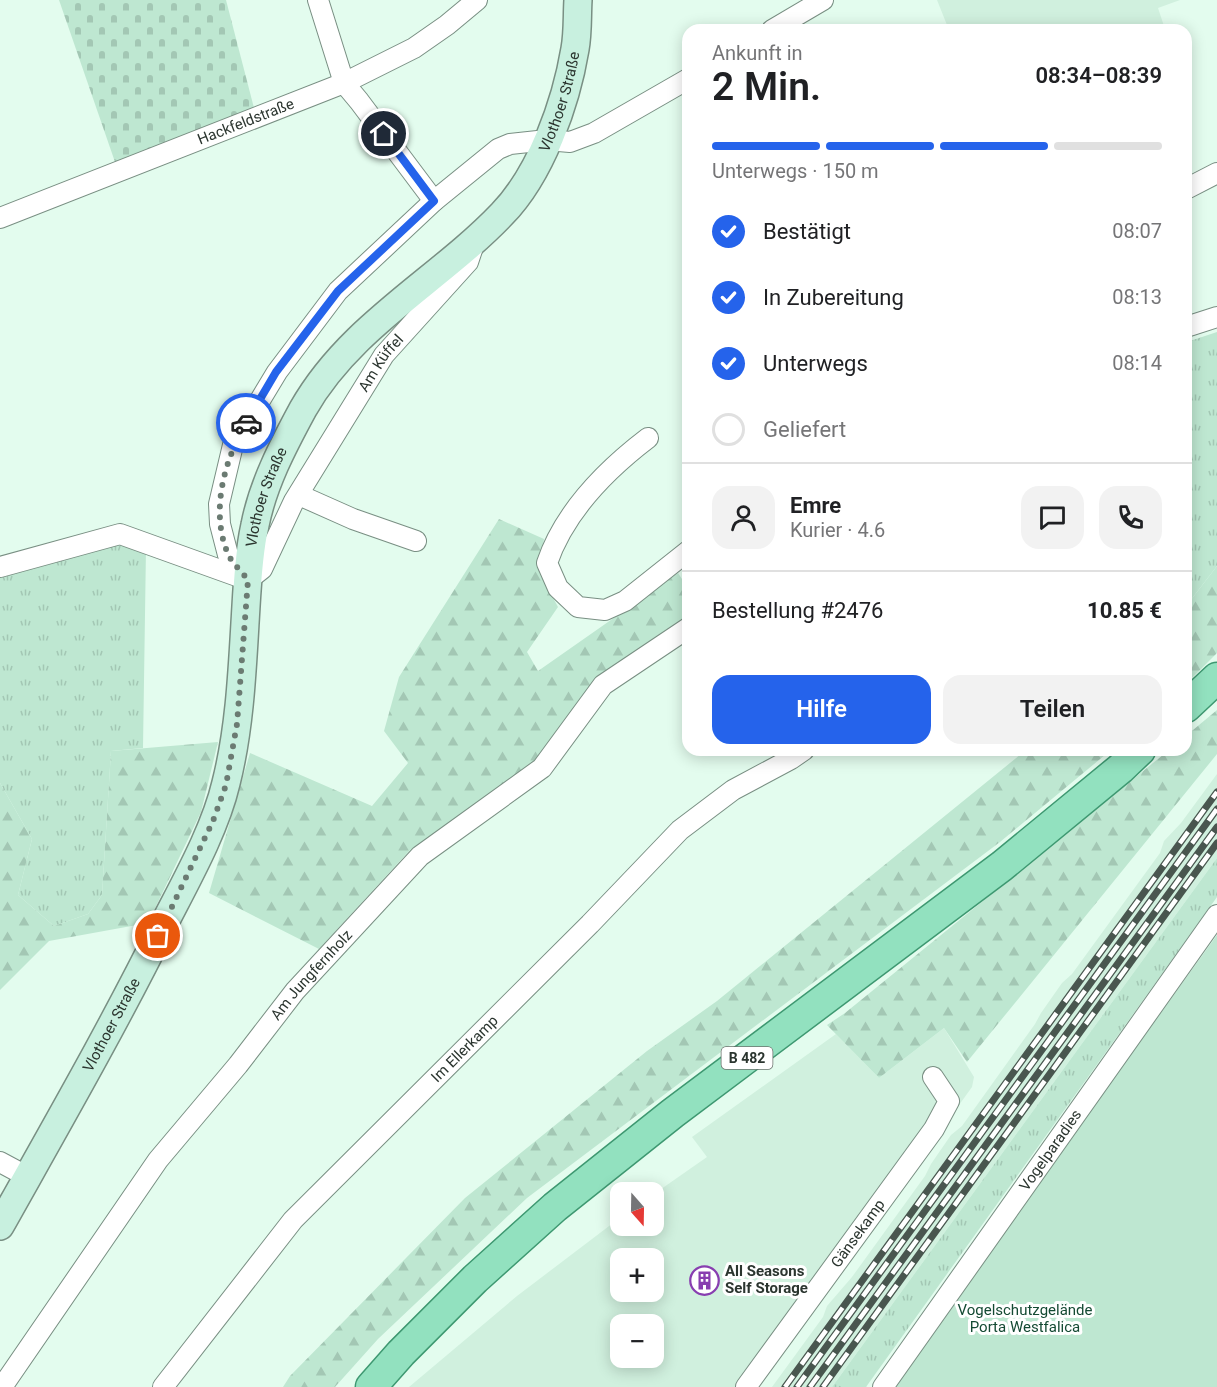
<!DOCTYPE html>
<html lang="de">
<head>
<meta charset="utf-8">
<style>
	:root { --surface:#fff; --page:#f2f2f2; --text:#202124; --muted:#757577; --line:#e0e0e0; --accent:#2563eb }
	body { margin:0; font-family:Roboto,sans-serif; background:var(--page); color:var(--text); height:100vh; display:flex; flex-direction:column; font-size:22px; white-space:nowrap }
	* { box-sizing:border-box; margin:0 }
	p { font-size:20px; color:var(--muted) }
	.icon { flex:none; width:33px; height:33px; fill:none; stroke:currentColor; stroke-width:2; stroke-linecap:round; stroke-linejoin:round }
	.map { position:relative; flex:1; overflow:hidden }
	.side { position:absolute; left:682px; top:24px; width:510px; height:732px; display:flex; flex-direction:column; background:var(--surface); border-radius:18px; box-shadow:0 3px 15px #0003 }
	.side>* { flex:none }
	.needle { width:39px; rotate:160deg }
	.tools { position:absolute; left:610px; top:1182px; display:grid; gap:12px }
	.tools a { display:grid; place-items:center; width:54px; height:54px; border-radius:12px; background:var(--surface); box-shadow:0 3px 15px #0003; font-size:30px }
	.pin { position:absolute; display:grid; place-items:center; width:51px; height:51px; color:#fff; margin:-26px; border:3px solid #fff; border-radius:50%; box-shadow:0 2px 6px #0007 }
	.courier { position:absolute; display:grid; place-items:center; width:60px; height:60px; margin:-30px; border:4px solid #2563eb; border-radius:50%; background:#fff; color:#222; box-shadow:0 2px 8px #0007 }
	.headline em { font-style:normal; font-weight:600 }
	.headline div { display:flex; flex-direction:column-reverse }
	.headline { display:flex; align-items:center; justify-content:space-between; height:102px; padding:0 30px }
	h1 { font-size:39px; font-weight:600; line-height:45px }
	.bar { display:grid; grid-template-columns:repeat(4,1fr); gap:9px 6px; align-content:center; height:72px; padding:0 30px }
	.bar i { height:8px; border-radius:4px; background:var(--line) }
	.bar .active { background:var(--accent) }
	.bar p { grid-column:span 4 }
	.line { display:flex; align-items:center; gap:15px; padding:0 30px; border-top:2px solid var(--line) }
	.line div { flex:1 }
	.round { display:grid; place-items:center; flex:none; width:63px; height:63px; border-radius:18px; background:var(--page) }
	ol { padding:0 30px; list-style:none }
	li { display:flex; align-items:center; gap:18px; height:66px }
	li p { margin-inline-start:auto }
	li .icon { padding:6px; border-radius:50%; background:var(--accent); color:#fff; stroke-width:4 }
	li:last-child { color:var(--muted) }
	li i { width:33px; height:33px; border:3px solid var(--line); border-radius:50% }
	.action { display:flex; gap:12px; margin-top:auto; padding:12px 30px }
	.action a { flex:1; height:69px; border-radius:18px; background:var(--accent); color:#fff; font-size:24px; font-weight:600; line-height:69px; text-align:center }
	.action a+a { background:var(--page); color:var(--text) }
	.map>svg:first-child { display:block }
</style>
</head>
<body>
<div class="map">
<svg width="1217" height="1387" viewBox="0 0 1217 1387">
	<defs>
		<pattern id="grass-tufts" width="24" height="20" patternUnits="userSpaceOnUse" patternTransform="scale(1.5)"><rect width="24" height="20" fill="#bee7d1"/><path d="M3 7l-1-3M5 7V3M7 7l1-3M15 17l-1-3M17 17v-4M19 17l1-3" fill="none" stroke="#a3c7b4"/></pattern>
		<pattern id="forest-firs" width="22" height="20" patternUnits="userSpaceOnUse" patternTransform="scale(1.5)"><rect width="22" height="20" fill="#bee7d1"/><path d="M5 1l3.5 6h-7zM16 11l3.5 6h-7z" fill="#a3c7b4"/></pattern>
		<pattern id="cemetery-stones" width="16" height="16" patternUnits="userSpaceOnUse" patternTransform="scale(1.5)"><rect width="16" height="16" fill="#bee7d1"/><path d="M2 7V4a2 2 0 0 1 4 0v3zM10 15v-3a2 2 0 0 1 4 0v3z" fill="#a3c7b4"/></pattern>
	</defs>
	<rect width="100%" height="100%" fill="#e3fcee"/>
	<g fill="#d0f0de" fill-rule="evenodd">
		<polygon points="937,0 1180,0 1158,8 1165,29 1163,30 949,30"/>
		<polygon points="1217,774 1217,858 832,1387 772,1387 823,1317 827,1306 852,1277 925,1176 931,1164 951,1135 962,1126 1035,1024 1041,1013 1062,983 1072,974 1160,853 1164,841 1181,823"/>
		<path d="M944,1028L974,1077L972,1087L756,1387H409L517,1296L621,1217V1226H654V1194L707,1157L692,1137L836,1034L879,1078ZM621,1258H654V1292H621ZM621,1324H654V1358H621Z"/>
	</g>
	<g fill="url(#grass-tufts)">
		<polygon points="1217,332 1217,566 1187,605 1187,342"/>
		<polygon points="112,544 146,548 143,748 111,751 102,895 88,914 54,926 18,895 32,839 0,783 0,577"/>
		<polygon points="1217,858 1217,897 866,1387 832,1387"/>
	</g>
	<g fill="url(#forest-firs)">
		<polygon points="499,519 544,539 539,572 558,607 527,652 538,671 678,573 688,588 688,618 597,680 534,766 410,850 319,949 209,893 250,753 372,806 408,763 384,731 399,677"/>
		<polygon points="1217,566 1217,653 1187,683 1187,605"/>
		<polygon points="1217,710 1217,754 967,1062 944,1028 879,1078 827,1025 845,1013 1169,750 1186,750 1187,735"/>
		<polygon points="218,742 201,812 148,923 49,941 0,990 0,783 32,839 18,895 54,926 88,914 102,895 111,751"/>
		<polygon points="1026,750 1111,750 1000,842 527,1198 378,1339 335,1387 283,1387 290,1376 465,1198 647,1051 717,1001"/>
	</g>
	<polygon fill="url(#cemetery-stones)" points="59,0 226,0 254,108 115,162"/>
	<polygon fill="#bee7d1" points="1217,935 1217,1387 891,1387"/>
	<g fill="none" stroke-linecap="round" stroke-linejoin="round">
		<defs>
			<g id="street">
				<polyline points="318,0 344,83 359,101 434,201"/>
				<polyline points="772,30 823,0"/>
				<polyline points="1186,189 1217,173"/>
				<path id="s1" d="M0,218L344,83L414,48L447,25L477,0"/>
				<polyline points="1186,327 1217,317"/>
				<path d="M648,438C606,470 564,513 547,563L558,588L578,607L605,610L625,601L688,551"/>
				<polyline points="299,495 353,519 416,541"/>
				<polyline points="0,567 120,534 248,580"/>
				<polyline points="248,580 228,555 220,524 219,504 233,445 277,372 338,291 434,201 498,149 510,144 547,140 570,142 594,133 688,79"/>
				<path id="s2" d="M248,580L262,569L294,501L384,355L468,262L473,247"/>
				<polyline points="0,1162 28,1177"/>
				<path id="s3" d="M2,1387L158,1160L238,1065L295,991L420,856L542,768L603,685L688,628"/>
				<path id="s4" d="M163,1387L293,1220L590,924L680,830L733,790L791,759L804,750"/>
				<path id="s5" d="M746,1387L934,1129L949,1101L933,1077"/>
				<path id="s6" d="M883,1387L1217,915"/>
			</g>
			<g id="secondary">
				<path id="s7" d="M0,1226C56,1126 113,1027 164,924C186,881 215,830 226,783C239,732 242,676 245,623C247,591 248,557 255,525C263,484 283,446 303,409C350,326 438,281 502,214C541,174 566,103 575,49C578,33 577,16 578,0"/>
			</g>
			<g id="primary">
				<polyline points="1186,707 1217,678"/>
				<polyline points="371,1387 401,1353 475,1279 555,1207 673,1113 1002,866 1120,769 1140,750"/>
			</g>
		</defs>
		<use href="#street" stroke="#798f83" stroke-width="22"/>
		<use href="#secondary" stroke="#798f83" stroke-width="30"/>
		<use href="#primary" stroke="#3e9871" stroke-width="33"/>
		<use href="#street" stroke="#fff" stroke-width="20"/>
		<use href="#secondary" stroke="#c8f0df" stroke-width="27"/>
		<use href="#primary" stroke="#92e1bf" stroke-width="30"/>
		<defs>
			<g id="rail">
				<polyline points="785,1387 1217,792"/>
				<polyline points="797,1387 1217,809"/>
				<polyline points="810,1387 1217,827"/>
				<polyline points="823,1387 1217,843"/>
			</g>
		</defs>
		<use href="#rail" stroke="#49564f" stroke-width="7"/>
		<use href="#rail" stroke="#fff" stroke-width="4.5" stroke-dasharray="14" stroke-linecap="butt"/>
	</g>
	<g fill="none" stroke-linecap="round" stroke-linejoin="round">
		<path stroke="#6b7b72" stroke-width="6" stroke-dasharray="0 10.8" d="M158,936L213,821L226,785L237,724L248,580C242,572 232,563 228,554C210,512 224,461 246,423"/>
		<polyline stroke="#2563eb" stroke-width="8" points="246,423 276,372 338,291 434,201 384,134"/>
	</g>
	<defs>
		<symbol id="building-ring" viewBox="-11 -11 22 22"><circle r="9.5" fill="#fff" stroke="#883eb0" stroke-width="1.5"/><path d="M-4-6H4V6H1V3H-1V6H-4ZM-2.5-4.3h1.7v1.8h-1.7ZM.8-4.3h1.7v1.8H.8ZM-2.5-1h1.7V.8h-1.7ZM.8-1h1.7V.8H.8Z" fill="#883eb0"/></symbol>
	</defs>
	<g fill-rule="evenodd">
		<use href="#building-ring" x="688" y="1264" width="33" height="33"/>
	</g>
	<g text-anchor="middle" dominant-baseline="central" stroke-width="6" stroke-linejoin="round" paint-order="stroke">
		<rect fill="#fff" stroke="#6b726d" stroke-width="1.5" x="721.5" y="1047" width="51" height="22" rx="4.5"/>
		<g font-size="14" font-weight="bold" fill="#2b352f">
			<text x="747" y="1058">B 482</text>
		</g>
		<g font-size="15" fill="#2b352f" stroke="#fff">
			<text stroke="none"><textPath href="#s7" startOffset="1292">Vlothoer Straße</textPath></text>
			<text stroke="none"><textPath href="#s1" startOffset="264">Hackfeldstraße</textPath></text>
			<text stroke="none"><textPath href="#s2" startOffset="256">Am Küffel</textPath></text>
			<text stroke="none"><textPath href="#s7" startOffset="788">Vlothoer Straße</textPath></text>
			<text stroke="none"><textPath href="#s3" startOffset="516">Am Jungfernholz</textPath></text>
			<text stroke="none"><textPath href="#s7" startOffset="230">Vlothoer Straße</textPath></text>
			<text stroke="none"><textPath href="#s4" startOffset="454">Im Ellerkamp</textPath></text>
			<text stroke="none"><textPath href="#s6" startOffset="290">Vogelparadies</textPath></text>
			<text stroke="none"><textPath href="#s5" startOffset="190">Gänsekamp</textPath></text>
		</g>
		<g font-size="15" font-weight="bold" fill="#2b352f" stroke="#fff" text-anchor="start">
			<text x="725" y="1271">All Seasons<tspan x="725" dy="17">Self Storage</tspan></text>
		</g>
		<g font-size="15" fill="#144a33" stroke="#fff">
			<text x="1025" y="1310">Vogelschutzgelände<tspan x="1025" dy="17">Porta Westfalica</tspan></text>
		</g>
	</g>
</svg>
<div class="tools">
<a><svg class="needle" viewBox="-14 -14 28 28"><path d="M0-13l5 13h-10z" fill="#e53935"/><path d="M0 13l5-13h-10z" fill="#757577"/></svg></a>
<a>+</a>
<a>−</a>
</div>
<div class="pin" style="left:158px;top:936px;background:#ea580c"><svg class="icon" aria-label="bag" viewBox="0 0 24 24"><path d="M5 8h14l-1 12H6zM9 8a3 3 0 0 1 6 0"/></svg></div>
<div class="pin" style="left:384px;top:134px;background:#1f2937"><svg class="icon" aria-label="home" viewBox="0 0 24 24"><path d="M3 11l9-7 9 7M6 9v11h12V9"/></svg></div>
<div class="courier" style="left:246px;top:423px"><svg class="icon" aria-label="car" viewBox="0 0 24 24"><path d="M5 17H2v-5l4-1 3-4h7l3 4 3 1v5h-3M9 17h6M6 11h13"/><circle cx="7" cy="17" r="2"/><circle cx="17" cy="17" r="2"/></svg></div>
<section class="side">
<div class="headline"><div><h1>2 Min.</h1><p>Ankunft in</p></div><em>08:34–08:39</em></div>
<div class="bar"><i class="active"></i><i class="active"></i><i class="active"></i><i></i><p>Unterwegs · 150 m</p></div>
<ol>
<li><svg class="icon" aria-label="check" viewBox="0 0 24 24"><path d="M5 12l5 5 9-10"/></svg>Bestätigt<p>08:07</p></li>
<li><svg class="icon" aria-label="check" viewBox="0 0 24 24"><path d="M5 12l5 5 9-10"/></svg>In Zubereitung<p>08:13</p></li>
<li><svg class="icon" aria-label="check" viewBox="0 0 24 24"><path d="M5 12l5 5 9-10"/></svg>Unterwegs<p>08:14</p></li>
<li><i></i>Geliefert</li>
</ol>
<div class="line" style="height:108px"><a class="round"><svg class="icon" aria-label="person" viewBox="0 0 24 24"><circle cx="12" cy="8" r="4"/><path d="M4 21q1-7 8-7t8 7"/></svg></a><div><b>Emre</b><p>Kurier · 4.6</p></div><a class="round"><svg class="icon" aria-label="chat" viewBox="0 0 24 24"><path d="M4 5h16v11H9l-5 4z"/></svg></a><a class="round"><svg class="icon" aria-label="phone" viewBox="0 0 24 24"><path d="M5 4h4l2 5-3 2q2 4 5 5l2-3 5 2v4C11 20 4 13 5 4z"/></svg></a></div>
<div class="line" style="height:78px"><div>Bestellung #2476</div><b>10.85 €</b></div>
<div class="action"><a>Hilfe</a><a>Teilen</a></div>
</section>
</div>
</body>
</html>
